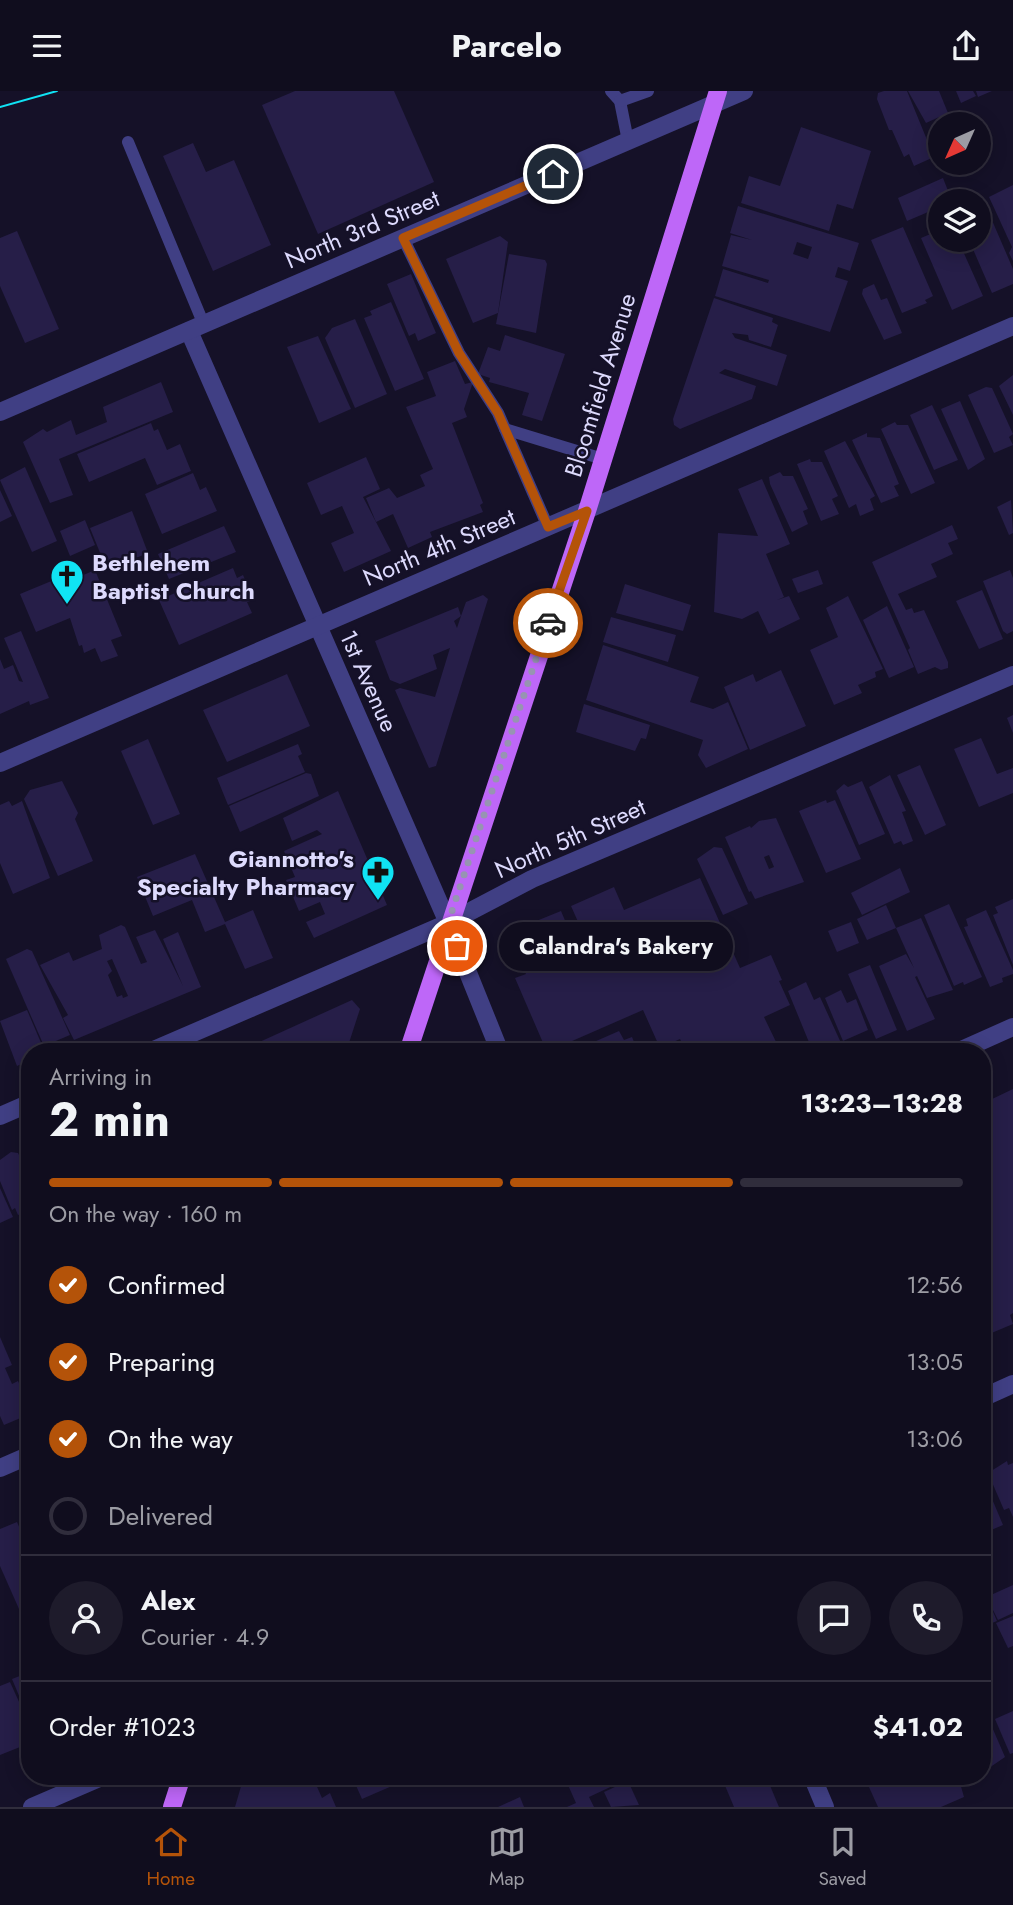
<!DOCTYPE html>
<html lang="en">
<head>
<meta charset="utf-8">
<style>
	:root { --surface:#100d1e; --page:#1e1b2b; --text:#f1f3f6; --muted:#9c9ca4; --line:#302d3c; --accent:#b45309 }
	body { margin:0; font-family:Jost,sans-serif; background:var(--page); color:var(--text); height:100vh; display:flex; flex-direction:column; font-size:26px; white-space:nowrap }
	* { box-sizing:border-box; margin:0 }
	p { font-size:23px; color:var(--muted) }
	.icon { flex:none; width:38px; height:38px; fill:none; stroke:currentColor; stroke-width:2; stroke-linecap:round; stroke-linejoin:round }
	.map { position:relative; flex:1; overflow:hidden }
	.details { position:absolute; left:21px; top:952px; width:970px; height:742px; display:flex; flex-direction:column; background:var(--surface); border-radius:28px; box-shadow:0 4px 18px #0003,0 0 0 2px var(--line) }
	.details>* { flex:none }
	.needle { width:46px; rotate:225deg }
	.controls { position:absolute; left:928px; top:21px; display:grid; gap:14px }
	.controls a { display:grid; place-items:center; width:63px; height:63px; border-radius:50%; background:var(--surface); box-shadow:0 4px 18px #0003,0 0 0 2px var(--line); font-size:35px }
	.pin { position:absolute; display:grid; place-items:center; width:60px; height:60px; color:#fff; margin:-30px; border:4px solid #fff; border-radius:50%; box-shadow:0 2px 7px #0007 }
	.courier { position:absolute; display:grid; place-items:center; width:70px; height:70px; margin:-35px; border:5px solid #b45309; border-radius:50%; background:#fff; color:#222; box-shadow:0 2px 9px #0007 }
	.bubble { position:absolute; height:49px; border-radius:24px; background:var(--surface); box-shadow:0 4px 18px #0003,0 0 0 2px var(--line); font-size:23px; font-weight:700; line-height:49px; text-align:center }
	.overview em { font-style:normal; font-weight:700 }
	.overview div { display:flex; flex-direction:column-reverse }
	.overview { display:flex; align-items:center; justify-content:space-between; height:119px; padding:0 28px }
	h1 { font-size:46px; font-weight:700; line-height:52px }
	.bar { display:grid; grid-template-columns:repeat(4,1fr); gap:10px 7px; align-content:center; height:84px; padding:0 28px }
	.bar i { height:9px; border-radius:5px; background:var(--line) }
	.bar .current { background:var(--accent) }
	.bar p { grid-column:span 4 }
	.line { display:flex; align-items:center; gap:18px; padding:0 28px; border-top:2px solid var(--line) }
	.line div { flex:1 }
	.round { display:grid; place-items:center; flex:none; width:74px; height:74px; border-radius:37px; background:var(--page) }
	ol { padding:0 28px; list-style:none }
	li { display:flex; align-items:center; gap:21px; height:77px }
	li p { margin-inline-start:auto }
	li .icon { padding:7px; border-radius:50%; background:var(--accent); color:#fff; stroke-width:4 }
	li:last-child { color:var(--muted) }
	li i { width:38px; height:38px; border:4px solid var(--line); border-radius:50% }
	header { display:flex; justify-content:space-between; align-items:center; height:91px; padding:0 28px; background:var(--surface); font-size:32px; font-weight:700 }
	.dock { display:flex; justify-content:space-around; align-items:center; height:98px; border-top:2px solid var(--line); background:var(--surface); font-size:19px; color:var(--muted) }
	.dock a { display:grid; justify-items:center; gap:4px }
	.dock .current { color:var(--accent) }
	.map>svg:first-child { display:block }
</style>
</head>
<body>
<header><svg class="icon" aria-label="menu" viewBox="0 0 24 24"><path d="M4 6h16M4 12h16M4 18h16"/></svg>Parcelo<svg class="icon" aria-label="share" viewBox="0 0 24 24"><path d="M12 15V3M7 8l5-5 5 5M5 13v7h14v-7"/></svg></header>
<div class="map">
<svg width="1013" height="1716" viewBox="0 0 1013 1716">
	<rect width="100%" height="100%" fill="#151128"/>
	<g fill="#261e48" fill-rule="evenodd">
		<polygon points="295,0 394,0 434,91 318,143 262,14"/>
		<polygon points="884,0 907,0 934,66 914,75 909,63 904,66 892,39 889,39 877,8 878,2"/>
		<polygon points="908,0 939,0 948,22 926,32"/>
		<polygon points="956,0 973,0 976,5 961,12"/>
		<polygon points="976,0 992,0 978,6"/>
		<polygon points="801,36 871,60 853,118 837,113 829,140 741,112 749,85 780,95"/>
		<polygon points="193,52 206,81 234,69 271,154 213,180 163,65"/>
		<polygon points="943,87 952,110 940,110 940,116 907,130 898,107"/>
		<polygon points="1013,94 1013,170 1009,162 1012,156 989,106"/>
		<path d="M738,115L859,152L850,180L838,176L835,186L848,190L830,241L715,205L723,178L768,192L769,189L722,175L731,144L752,149L730,142ZM797,151L812,156L808,168L793,163Z"/>
		<polygon points="991,127 1013,178 1013,193 992,202 969,149 978,149 978,132"/>
		<polygon points="903,136 933,205 925,209 927,212 902,222 871,149"/>
		<polygon points="940,139 940,149 958,149 983,205 952,219 921,147"/>
		<polygon points="17,140 59,238 25,252 0,195 0,147"/>
		<polygon points="500,145 508,151 498,222 473,232 446,168"/>
		<polygon points="509,163 545,169 547,173 536,242 496,233"/>
		<polygon points="411,183 436,242 418,250 415,242 409,245 387,193"/>
		<polygon points="874,193 881,209 887,207 902,242 884,249 862,203 863,198"/>
		<polygon points="714,207 773,227 772,231 778,234 771,256 749,249 748,244 732,242 735,247 787,264 777,295 725,278 719,282 756,295 752,308 680,338 674,334 673,328"/>
		<polygon points="391,211 424,288 395,300 364,227 372,224 370,220"/>
		<polygon points="355,228 387,303 355,317 325,247 332,237"/>
		<polygon points="505,244 565,263 542,330 522,324 529,302 489,291 490,287 478,283 488,256 500,260"/>
		<polygon points="318,245 351,318 319,332 287,256"/>
		<polygon points="455,270 465,293 473,291 464,318 467,326 452,332 483,412 480,414 483,421 430,441 432,446 408,457 393,423 376,431 366,407 389,397 397,407 425,395 420,384 433,378 406,316 436,305 427,281"/>
		<polygon points="1013,284 1013,324 999,295"/>
		<polygon points="161,291 173,321 59,368 73,404 50,412 23,351 43,338 47,341 71,329 76,344 107,331 103,316"/>
		<polygon points="986,296 992,297 1013,343 1009,346 1013,354 994,362 968,304"/>
		<polygon points="960,310 985,368 968,379 941,318"/>
		<polygon points="932,314 958,369 934,379 910,324"/>
		<polygon points="895,331 897,334 908,334 935,392 911,403 881,338"/>
		<polygon points="151,332 154,340 158,338 167,359 180,353 191,380 157,394 145,367 89,391 77,363"/>
		<polygon points="867,342 867,346 880,347 899,393 894,395 899,405 881,412 852,349"/>
		<polygon points="845,350 875,405 870,408 874,419 860,425 856,413 849,417 824,360"/>
		<polygon points="366,366 380,398 363,406 391,460 344,481 331,452 354,442 342,415 321,424 307,392"/>
		<polygon points="810,368 811,371 822,371 838,405 832,408 839,423 821,430 797,373"/>
		<polygon points="25,376 57,450 32,461 0,389"/>
		<polygon points="780,381 783,385 793,385 808,418 803,420 808,433 792,441 770,393 769,386"/>
		<polygon points="193,382 200,399 206,396 217,420 162,443 145,403"/>
		<polygon points="762,388 790,453 766,463 784,506 777,509 789,505 800,528 769,543 758,520 742,528 714,521 718,442 758,445 738,398"/>
		<polygon points="0,399 12,425 0,431"/>
		<polygon points="1011,409 1013,442 1009,444 997,416"/>
		<polygon points="132,420 148,462 107,479 90,437"/>
		<polygon points="85,429 95,454 70,465 60,440"/>
		<polygon points="952,434 958,448 948,452 953,463 931,473 937,486 898,503 906,519 912,517 914,522 924,519 948,571 948,577 941,579 935,576 918,583 908,559 910,557 872,471"/>
		<polygon points="224,435 236,461 169,488 158,463"/>
		<polygon points="233,477 237,487 243,484 254,509 247,511 252,522 179,554 159,509"/>
		<polygon points="78,479 81,485 95,479 122,545 111,549 118,565 101,571 95,557 84,562 82,554 79,555 70,527 36,541 20,503"/>
		<polygon points="818,479 823,493 798,502 792,488"/>
		<polygon points="1010,479 1013,487 1013,540 1007,543 1003,540 983,490"/>
		<polygon points="625,493 691,514 683,540 616,522"/>
		<polygon points="982,499 1003,548 979,558 956,510"/>
		<polygon points="483,504 488,508 436,675 429,677 395,599 400,597 435,606 450,557 433,564 437,578 400,593 390,589 375,550 458,516 461,525 454,530 457,537 461,525 466,511"/>
		<polygon points="848,505 883,578 875,581 876,586 858,594 862,602 834,614 810,559 838,546 826,517"/>
		<polygon points="887,515 914,576 889,587 863,529"/>
		<polygon points="611,526 676,544 668,571 603,551"/>
		<polygon points="21,540 49,607 30,614 29,610 0,623 0,568 4,578 13,574 19,590 23,591 4,547"/>
		<polygon points="603,554 699,586 690,611 713,618 728,611 748,658 706,677 698,664 703,649 586,609"/>
		<polygon points="781,579 806,635 750,659 724,596 753,583 756,591"/>
		<polygon points="287,583 310,635 227,671 203,619"/>
		<polygon points="584,613 650,634 646,648 641,647 635,660 576,641"/>
		<polygon points="1013,624 1013,642 1007,627"/>
		<polygon points="981,647 997,683 1013,677 1013,702 979,716 954,658"/>
		<polygon points="148,648 180,723 153,734 121,660"/>
		<polygon points="298,653 302,663 298,665 305,681 228,714 217,687"/>
		<polygon points="920,674 946,734 925,744 897,684"/>
		<polygon points="306,682 311,683 319,705 240,741 229,715"/>
		<polygon points="890,684 906,720 902,721 913,750 903,754 901,750 894,753 869,696"/>
		<polygon points="62,690 78,722 75,728 93,770 58,785 24,708 30,699"/>
		<polygon points="862,690 885,743 859,754 836,700 844,693 848,696"/>
		<path d="M338,700L387,814L314,847L306,831L325,823L320,811L299,820L286,789L295,786L284,760L322,743L317,739L292,750L283,727ZM344,762L345,765L331,770L330,767ZM341,793L343,800L329,806L326,800Z"/>
		<polygon points="826,709 827,712 835,709 861,768 826,782 799,720"/>
		<polygon points="9,710 12,715 22,710 50,787 13,803 0,772 0,714"/>
		<path d="M776,727L804,791L755,808L751,800L749,801L725,746L750,735L751,737L759,730ZM769,764L774,776L769,778L764,766Z"/>
		<polygon points="714,756 722,757 748,813 723,824 697,768"/>
		<polygon points="195,763 225,831 253,819 273,867 245,878 225,833 205,841 192,809 153,825 137,786"/>
		<polygon points="900,777 910,801 862,824 851,802"/>
		<polygon points="700,787 740,877 771,864 782,889 779,890 790,914 764,926 778,955 773,958 774,961 686,961 680,948 660,957 643,919 547,961 515,887 526,883 511,851 514,839 561,820 572,846 583,842 571,815 614,796 624,819"/>
		<polygon points="1013,808 1013,874 993,824 998,822 995,816"/>
		<polygon points="949,813 982,886 964,894 963,891 954,895 924,824"/>
		<polygon points="886,814 896,837 867,849 857,828"/>
		<polygon points="986,819 1013,879 1013,883 1002,887 1003,891 990,896 964,836 968,835 966,828"/>
		<polygon points="921,827 953,899 927,907 917,885 915,886 935,928 907,940 879,875 906,863 914,877 896,837"/>
		<polygon points="851,831 859,852 837,861 828,840"/>
		<path d="M121,834L125,836L141,873L147,871L136,846L155,839L183,895L163,848L178,841L201,896L74,949L63,927L68,924L40,874L69,861L73,870L102,858L99,844ZM112,868L128,905L123,907L122,904L117,906L108,884L112,880L107,870Z"/>
		<polygon points="27,858 32,860 70,944 44,955 6,868"/>
		<polygon points="870,874 897,939 876,948 848,883"/>
		<polygon points="806,891 814,909 820,906 841,952 832,961 813,961 788,900"/>
		<polygon points="841,899 847,912 856,908 868,939 843,950 825,907"/>
		<polygon points="352,909 360,918 346,961 248,961 246,957"/>
		<polygon points="27,919 45,961 30,961 30,969 17,975 0,930"/>
		<polygon points="619,940 624,949 632,946 638,961 571,961"/>
		<polygon points="1013,998 1013,1222 1010,1224 1013,1233 982,1246 982,1006 989,1003 990,1009"/>
		<polygon points="30,1049 30,1084 19,1060 19,1054"/>
		<polygon points="11,1061 18,1062 30,1087 30,1119 18,1124 15,1117 12,1119 0,1090 0,1069"/>
		<polygon points="0,1097 13,1126 0,1132"/>
		<polygon points="0,1246 12,1274 5,1277 12,1293 18,1290 30,1317 30,1323 4,1334 0,1325"/>
		<polygon points="1007,1370 1008,1374 1013,1372 1013,1426 1009,1417 1004,1419 988,1382"/>
		<polygon points="982,1384 1003,1434 982,1443"/>
		<polygon points="17,1431 30,1461 30,1513 19,1518 0,1475 0,1438"/>
		<polygon points="1013,1494 1013,1522 998,1529 988,1509 997,1530 982,1536 982,1508"/>
		<polygon points="1013,1525 1013,1555 1008,1557 996,1532"/>
		<polygon points="30,1581 30,1631 12,1588"/>
		<polygon points="10,1591 30,1635 30,1652 0,1664 0,1595"/>
		<polygon points="982,1613 1005,1666 986,1679 984,1674 982,1676"/>
		<polygon points="1013,1620 1013,1662 1010,1663 995,1628"/>
		<polygon points="244,1685 323,1685 314,1689 322,1707 330,1702 336,1716 235,1716"/>
		<polygon points="339,1685 388,1685 392,1695 362,1708 354,1690 343,1695"/>
		<polygon points="527,1685 546,1685 530,1692"/>
		<polygon points="564,1685 618,1685 621,1691 589,1706 594,1716 567,1716 576,1712"/>
		<polygon points="692,1685 710,1685 694,1692"/>
		<polygon points="721,1685 766,1685 779,1716 734,1716"/>
		<polygon points="864,1685 958,1685 964,1706 941,1716 878,1716"/>
		<polygon points="628,1690 639,1714 611,1716 604,1701"/>
		<polygon points="520,1706 524,1716 498,1716"/>
	</g>
	<g fill="none" stroke-linecap="round" stroke-linejoin="round">
		<g stroke="#403f84" stroke-width="12">
			<polyline points="611,0 620,10 628,50"/>
			<polyline points="620,10 648,0"/>
			<polyline points="128,51 204,234"/>
			<polyline points="403,147 459,262 498,322 548,436"/>
			<polyline points="505,338 603,368"/>
		</g>
		<g stroke="#403f84" stroke-width="18">
			<polyline points="189,240 448,832 500,961"/>
			<polyline points="0,321 744,0"/>
			<polyline points="0,672 1013,235"/>
			<polyline points="149,961 448,832 532,788 1013,584"/>
			<polyline points="957,961 1013,936"/>
			<polyline points="0,1025 30,1012"/>
			<polyline points="982,1307 1013,1293"/>
			<polyline points="812,1685 825,1716"/>
			<polyline points="32,1716 104,1685"/>
		</g>
		<polyline stroke="#403f84" stroke-width="18" points="0,1377 30,1364"/>
		<g stroke="#be67f8" stroke-width="18">
			<polyline points="408,961 587,420 718,0"/>
			<polyline points="172,1716 182,1685"/>
		</g>
		<polyline stroke="#10e3f4" stroke-width="2" points="0,16 57,0"/>
	</g>
	<g fill="none" stroke-linecap="round" stroke-linejoin="round">
		<polyline stroke="#9794b2" stroke-width="7" stroke-dasharray="0 12.6" points="457,855 448,832 548,532"/>
		<polyline stroke="#b45309" stroke-width="9" points="548,532 587,420 548,436 498,322 459,262 403,147 553,83"/>
	</g>
	<defs>
		<symbol id="church-pin" viewBox="-11 -11 22 30"><path d="M0 17L-7.5 6A9.5 9.5 0 1 1 7.5 6Z" fill="#10e3f4" stroke="#151128"/><path d="M-1.2-6h2.4v3.5h3.3v2.4h-3.3V6h-2.4V-.1h-3.3v-2.4h3.3Z" fill="#111"/></symbol>
		<symbol id="pharmacy-pin" viewBox="-11 -11 22 30"><path d="M0 17L-7.5 6A9.5 9.5 0 1 1 7.5 6Z" fill="#10e3f4" stroke="#151128"/><path d="M-2-6h4v4h4v4h-4v4h-4v-4h-4v-4h4Z" fill="#111"/></symbol>
	</defs>
	<g fill-rule="evenodd">
		<use href="#church-pin" x="48" y="466" width="38" height="52"/>
		<use href="#pharmacy-pin" x="359" y="762" width="38" height="52"/>
	</g>
	<g text-anchor="middle" dominant-baseline="central" stroke-width="5" stroke-linejoin="round" paint-order="stroke">
		<g font-size="24" fill="#dddafd" stroke="#151128">
			<text transform="translate(362 138) rotate(-23)">North 3rd Street</text>
			<text transform="translate(600 294) rotate(-73)">Bloomfield Avenue</text>
			<text transform="translate(439 456) rotate(-23)">North 4th Street</text>
			<text transform="translate(369 590) rotate(66)">1st Avenue</text>
			<text transform="translate(570 747) rotate(-24)">North 5th Street</text>
		</g>
		<g font-size="24" font-weight="bold" fill="#dddafd" stroke="#151128" text-anchor="start">
			<text x="92" y="471">Bethlehem<tspan x="92" dy="28">Baptist Church</tspan></text>
			<text x="354" y="767" text-anchor="end">Giannotto's<tspan x="354" dy="28">Specialty Pharmacy</tspan></text>
		</g>
	</g>
</svg>
<div class="controls">
<a><svg class="needle" viewBox="-14 -14 28 28"><path d="M0-13l5 13h-10z" fill="#e53935"/><path d="M0 13l5-13h-10z" fill="#9c9ca4"/></svg></a>
<a><svg class="icon" aria-label="layers" viewBox="0 0 24 24"><path d="M12 4l9 5-9 5-9-5zM3 14l9 5 9-5"/></svg></a>
</div>
<div class="pin" style="left:457px;top:855px;background:#ea580c"><svg class="icon" aria-label="bag" viewBox="0 0 24 24"><path d="M5 8h14l-1 12H6zM9 8a3 3 0 0 1 6 0"/></svg></div>
<div class="pin" style="left:553px;top:83px;background:#1f2937"><svg class="icon" aria-label="home" viewBox="0 0 24 24"><path d="M3 11l9-7 9 7M6 9v11h12V9"/></svg></div>
<div class="courier" style="left:548px;top:532px"><svg class="icon" aria-label="car" viewBox="0 0 24 24"><path d="M5 17H2v-5l4-1 3-4h7l3 4 3 1v5h-3M9 17h6M6 11h13"/><circle cx="7" cy="17" r="2"/><circle cx="17" cy="17" r="2"/></svg></div>
<div class="bubble" style="left:499px;top:831px;width:234px">Calandra's Bakery</div>
<section class="details">
<div class="overview"><div><h1>2 min</h1><p>Arriving in</p></div><em>13:23–13:28</em></div>
<div class="bar"><i class="current"></i><i class="current"></i><i class="current"></i><i></i><p>On the way · 160 m</p></div>
<ol>
<li><svg class="icon" aria-label="check" viewBox="0 0 24 24"><path d="M5 12l5 5 9-10"/></svg>Confirmed<p>12:56</p></li>
<li><svg class="icon" aria-label="check" viewBox="0 0 24 24"><path d="M5 12l5 5 9-10"/></svg>Preparing<p>13:05</p></li>
<li><svg class="icon" aria-label="check" viewBox="0 0 24 24"><path d="M5 12l5 5 9-10"/></svg>On the way<p>13:06</p></li>
<li><i></i>Delivered</li>
</ol>
<div class="line" style="height:126px"><a class="round"><svg class="icon" aria-label="person" viewBox="0 0 24 24"><circle cx="12" cy="8" r="4"/><path d="M4 21q1-7 8-7t8 7"/></svg></a><div><b>Alex</b><p>Courier · 4.9</p></div><a class="round"><svg class="icon" aria-label="chat" viewBox="0 0 24 24"><path d="M4 5h16v11H9l-5 4z"/></svg></a><a class="round"><svg class="icon" aria-label="phone" viewBox="0 0 24 24"><path d="M5 4h4l2 5-3 2q2 4 5 5l2-3 5 2v4C11 20 4 13 5 4z"/></svg></a></div>
<div class="line" style="height:91px"><div>Order #1023</div><b>$41.02</b></div>
</section>
</div>
<nav class="dock">
<a class="current"><svg class="icon" aria-label="home" viewBox="0 0 24 24"><path d="M3 11l9-7 9 7M6 9v11h12V9"/></svg>Home</a>
<a><svg class="icon" aria-label="map" viewBox="0 0 24 24"><path d="M3 6l6-2 6 2 6-2v14l-6 2-6-2-6 2zM9 4v14M15 6v14"/></svg>Map</a>
<a><svg class="icon" aria-label="saved" viewBox="0 0 24 24"><path d="M7 4h10v16l-5-4-5 4z"/></svg>Saved</a>
</nav>
</body>
</html>
